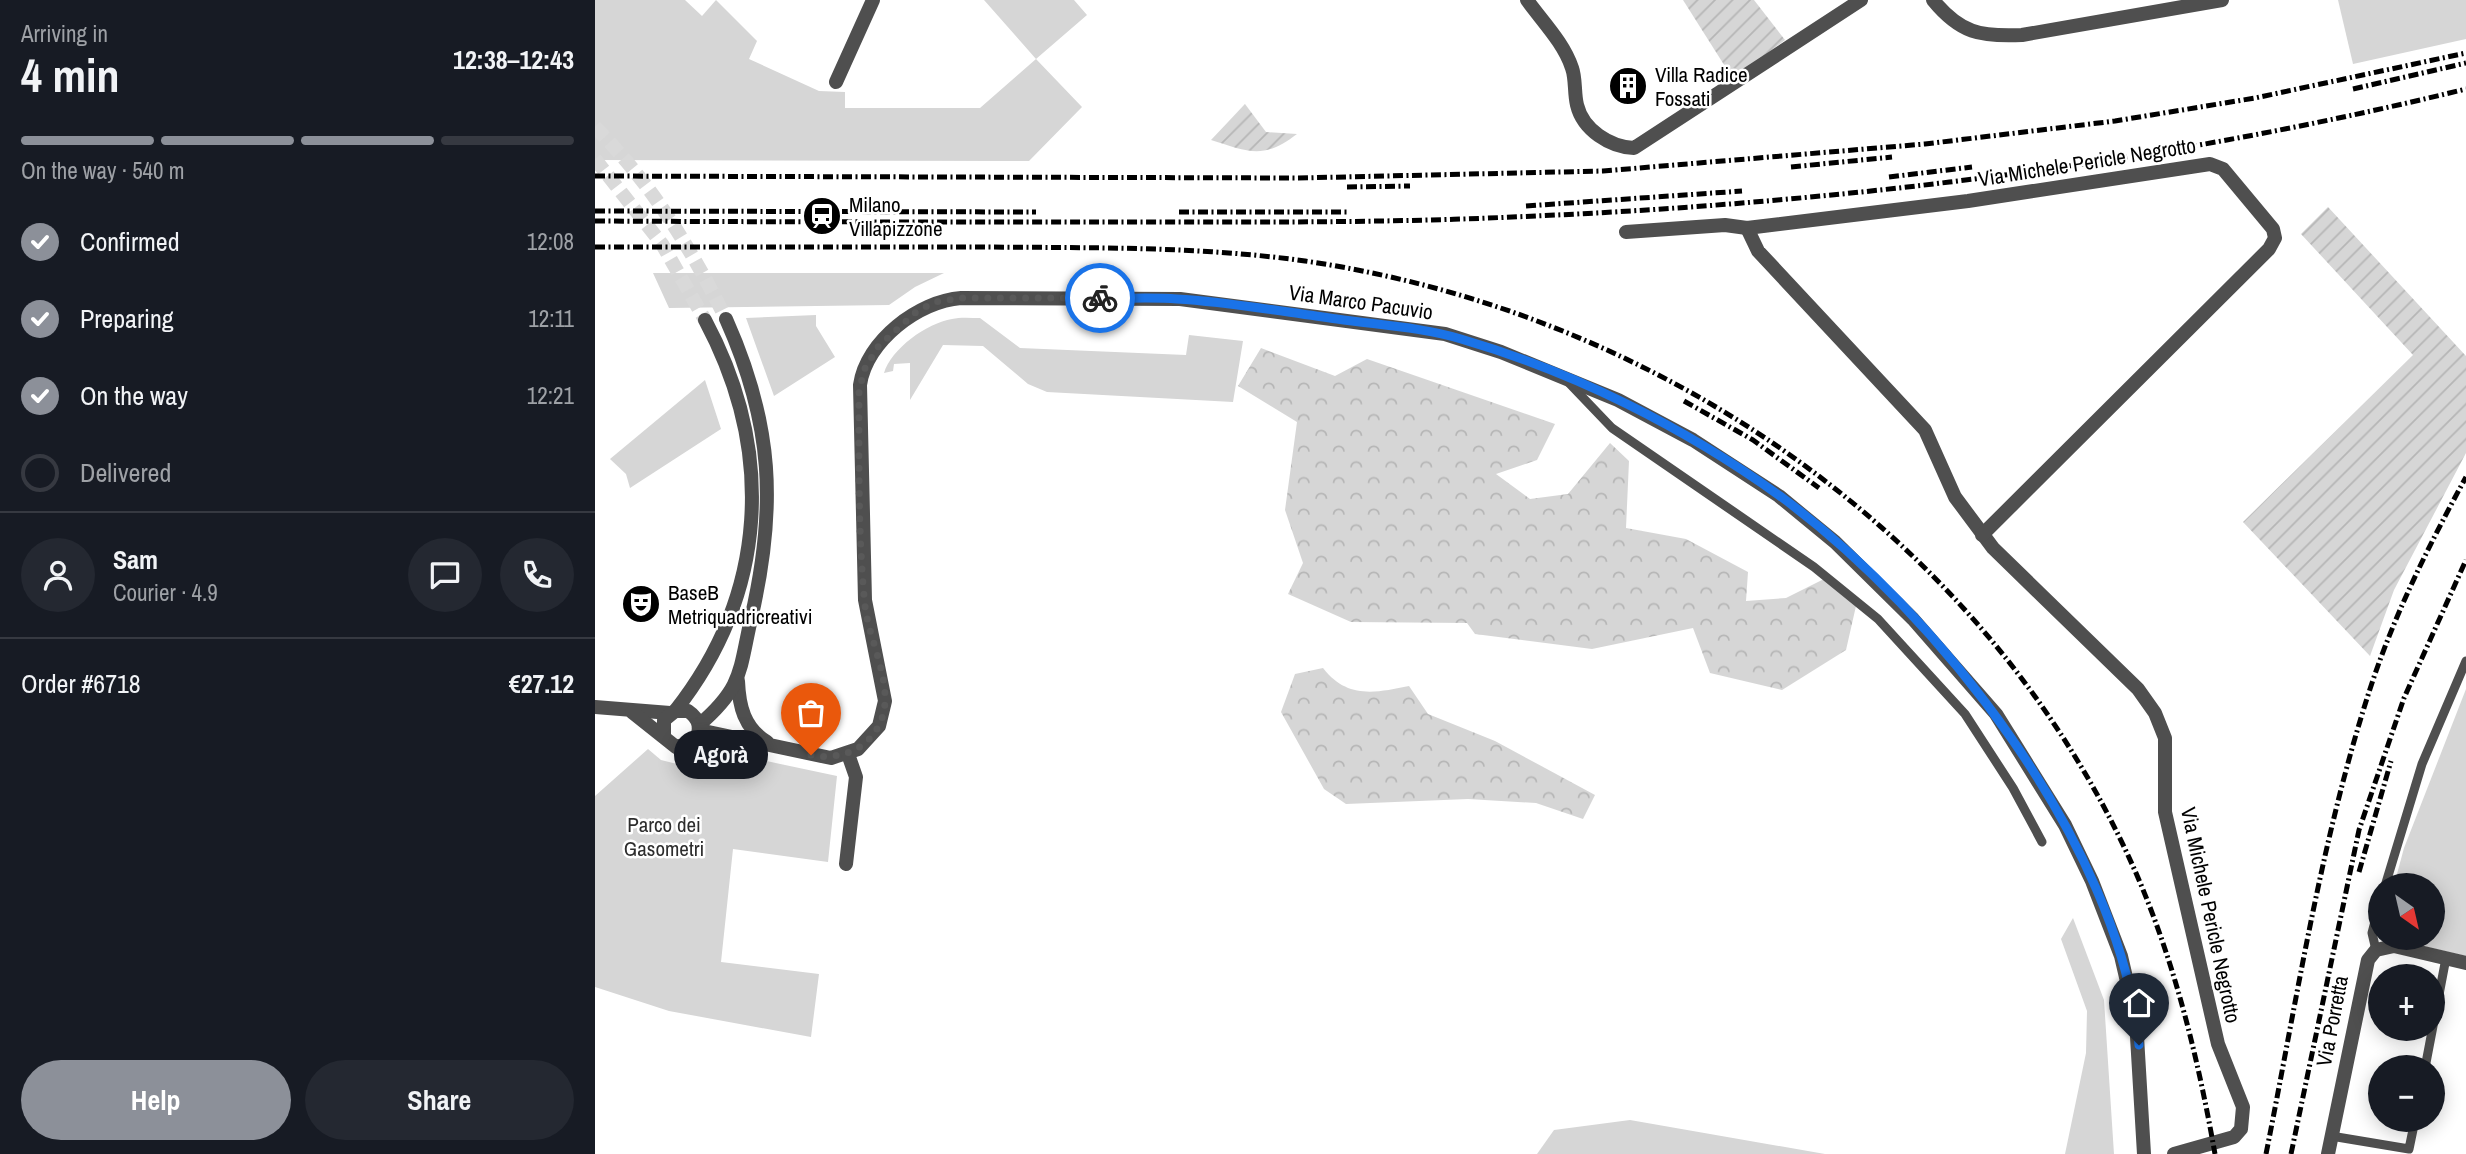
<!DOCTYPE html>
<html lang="en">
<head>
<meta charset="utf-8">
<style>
	:root { --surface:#171b24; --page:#242831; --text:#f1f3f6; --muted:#9ea1a6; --line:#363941; --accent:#8c9099 }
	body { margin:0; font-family:"Archivo Narrow",sans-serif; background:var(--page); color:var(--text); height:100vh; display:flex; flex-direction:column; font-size:26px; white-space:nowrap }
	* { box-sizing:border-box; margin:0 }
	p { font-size:23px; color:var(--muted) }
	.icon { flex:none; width:38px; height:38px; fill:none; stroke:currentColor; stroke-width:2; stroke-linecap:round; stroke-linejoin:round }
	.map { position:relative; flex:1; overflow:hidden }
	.sheet { display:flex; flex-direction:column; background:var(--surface); width:595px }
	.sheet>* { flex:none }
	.needle { width:46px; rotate:146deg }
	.fabs { position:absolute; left:1773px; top:873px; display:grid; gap:14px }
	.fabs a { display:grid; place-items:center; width:77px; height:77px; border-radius:50%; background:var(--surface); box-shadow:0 4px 18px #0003; font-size:35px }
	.pin { position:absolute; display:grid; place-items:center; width:60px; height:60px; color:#fff; margin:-72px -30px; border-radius:50% 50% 50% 0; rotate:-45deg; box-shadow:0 0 7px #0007 }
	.pin .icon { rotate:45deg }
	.courier { position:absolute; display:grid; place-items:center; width:70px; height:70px; margin:-35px; border:5px solid #1a73e8; border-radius:50%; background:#fff; color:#222; box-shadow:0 2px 9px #0007 }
	.bubble { position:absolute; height:49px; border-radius:24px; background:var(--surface); box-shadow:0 4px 18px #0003; font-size:23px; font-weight:700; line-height:49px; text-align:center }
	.headline em { font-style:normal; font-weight:700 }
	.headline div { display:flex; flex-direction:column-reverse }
	.headline { display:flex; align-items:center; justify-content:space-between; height:119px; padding:0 21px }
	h1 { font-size:46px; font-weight:700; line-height:52px }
	.bar { display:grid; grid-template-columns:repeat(4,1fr); gap:10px 7px; align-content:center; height:84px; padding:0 21px }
	.bar i { height:9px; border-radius:5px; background:var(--line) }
	.bar .current { background:var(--accent) }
	.bar p { grid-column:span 4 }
	.line { display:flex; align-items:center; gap:18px; padding:0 21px; border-top:2px solid var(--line) }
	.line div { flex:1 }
	.round { display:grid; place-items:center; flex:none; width:74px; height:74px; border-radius:37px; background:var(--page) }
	ol { padding:0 21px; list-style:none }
	li { display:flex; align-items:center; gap:21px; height:77px }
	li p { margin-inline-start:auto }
	li .icon { padding:7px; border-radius:50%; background:var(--accent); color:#fff; stroke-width:4 }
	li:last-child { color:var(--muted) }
	li i { width:38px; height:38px; border:4px solid var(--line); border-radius:50% }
	.button { display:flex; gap:14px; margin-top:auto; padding:14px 21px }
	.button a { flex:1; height:80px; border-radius:42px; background:var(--accent); color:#fff; font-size:28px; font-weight:700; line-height:80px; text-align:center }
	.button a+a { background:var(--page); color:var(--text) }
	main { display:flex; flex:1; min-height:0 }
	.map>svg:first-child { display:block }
</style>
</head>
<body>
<main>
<section class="sheet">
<div class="headline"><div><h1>4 min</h1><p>Arriving in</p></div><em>12:38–12:43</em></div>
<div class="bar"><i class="current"></i><i class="current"></i><i class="current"></i><i></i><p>On the way · 540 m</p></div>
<ol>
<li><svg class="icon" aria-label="check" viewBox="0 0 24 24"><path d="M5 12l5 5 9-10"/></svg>Confirmed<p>12:08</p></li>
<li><svg class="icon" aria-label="check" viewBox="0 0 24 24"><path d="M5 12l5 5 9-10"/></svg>Preparing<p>12:11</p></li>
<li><svg class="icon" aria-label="check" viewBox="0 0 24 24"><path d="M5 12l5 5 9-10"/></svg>On the way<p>12:21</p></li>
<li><i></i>Delivered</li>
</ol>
<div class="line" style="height:126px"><a class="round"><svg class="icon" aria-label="person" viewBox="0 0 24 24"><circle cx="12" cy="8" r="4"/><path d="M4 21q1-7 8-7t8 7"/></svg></a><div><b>Sam</b><p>Courier · 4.9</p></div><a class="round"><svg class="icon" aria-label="chat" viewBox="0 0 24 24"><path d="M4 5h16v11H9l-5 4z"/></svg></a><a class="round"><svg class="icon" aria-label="phone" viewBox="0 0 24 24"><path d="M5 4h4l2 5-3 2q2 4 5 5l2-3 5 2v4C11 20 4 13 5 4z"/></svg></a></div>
<div class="line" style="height:91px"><div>Order #6718</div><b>€27.12</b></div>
<div class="button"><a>Help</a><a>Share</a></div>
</section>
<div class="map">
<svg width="1871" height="1154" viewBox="0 0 1871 1154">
	<defs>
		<pattern id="forest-crowns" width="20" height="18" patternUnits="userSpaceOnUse" patternTransform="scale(1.75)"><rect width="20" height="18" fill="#d6d6d6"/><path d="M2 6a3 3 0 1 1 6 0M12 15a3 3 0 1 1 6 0" fill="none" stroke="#b6b6b6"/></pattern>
		<pattern id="garden-furrows" width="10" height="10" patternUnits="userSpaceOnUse" patternTransform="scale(1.75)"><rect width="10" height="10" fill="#d6d6d6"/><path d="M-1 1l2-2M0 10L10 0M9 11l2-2" fill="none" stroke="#b6b6b6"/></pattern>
	</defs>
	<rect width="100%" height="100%" fill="#fff"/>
	<g fill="#d6d6d6">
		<polygon points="0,0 90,0 107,16 121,0 162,41 154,59 224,91 250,92 250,108 385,108 441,59 389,0 479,0 492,15 441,59 487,107 434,161 0,160"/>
		<polygon points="1743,0 1871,0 1871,39 1758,64"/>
		<polygon points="58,273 349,273 320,287 294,305 74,308"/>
		<polygon points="221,315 221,326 240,357 179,396 151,318"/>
		<path d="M385,318L425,348L591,355L594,335L648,341L638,402L452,392L433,384L388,346L348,345L315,400V363L299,364L298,371L289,373C296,349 332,323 357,319C365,317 376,318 385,318Z"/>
		<polygon points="110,380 126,429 35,488 31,474 15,459"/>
		<polygon points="1871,689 1871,956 1794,938 1838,938 1838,886 1799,885 1809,848"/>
		<polygon points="53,749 66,760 94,767 124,751 242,776 233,862 138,849 126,962 224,974 216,1037 74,1011 0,987 0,796"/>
		<polygon points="1478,918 1509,1000 1519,1154 1470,1154 1491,1053 1492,1011 1466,939"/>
		<polygon points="1035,1120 1230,1154 942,1154 959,1130"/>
	</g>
	<g fill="url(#forest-crowns)">
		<polygon points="666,348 740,376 772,359 960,424 942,460 901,474 935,499 973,494 1015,443 1034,461 1031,528 1091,539 1153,572 1151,601 1191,598 1229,579 1261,606 1251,650 1187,690 1115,673 1098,628 997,649 880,634 872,623 756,622 693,594 708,563 690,510 702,422 643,386"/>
		<path d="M728,668C752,699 780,693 814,686L833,714L900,741L1000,795L988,819L941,803L873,799L751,804L729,789L686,712L700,674Z"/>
	</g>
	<g fill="url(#garden-furrows)">
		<polygon points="1088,0 1159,0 1190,40 1138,79"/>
		<path d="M650,104L671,132L702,134C668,160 654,152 616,140Z"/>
		<polygon points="1733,207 1871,356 1871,453 1799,590 1775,656 1648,522 1818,355 1706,234"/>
	</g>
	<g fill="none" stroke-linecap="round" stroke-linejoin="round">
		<g stroke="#d9d9d9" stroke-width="14" stroke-dasharray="14 7" stroke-linecap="butt">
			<path d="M0,127C56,183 96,248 131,319"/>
			<polyline points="0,159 67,244 110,320"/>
		</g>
		<g stroke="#4f4f4f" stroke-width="9">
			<polyline points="973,382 1017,428 1219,567 1283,619 1370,714 1418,788 1447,842"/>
			<polyline points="1790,886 1827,764 1871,661"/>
			<polyline points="1781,950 1777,933 1785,903"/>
			<polyline points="1830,1068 1851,958"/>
			<polyline points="1736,1136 1814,1149 1820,1120"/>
		</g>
		<g stroke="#4f4f4f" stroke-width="14">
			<path d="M932,0C947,21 969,43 977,68C981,79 979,93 982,105C988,130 1015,147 1039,148L1266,0"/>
			<path d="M1338,0C1365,33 1385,37 1427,35L1627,0"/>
			<polyline points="241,82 278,0"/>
			<polyline points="1152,228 1163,251 1330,430 1360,497 1398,548 1543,689 1560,713 1570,738 1570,812 1623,1044 1648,1107 1646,1129 1639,1137 1579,1154"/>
			<polyline points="1031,232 1130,225 1152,228 1373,201 1615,164 1628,169 1678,229 1680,238 1674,249 1387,535"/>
			<path d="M143,681C144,706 149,728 172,742"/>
			<polyline points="0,707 75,713"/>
			<path d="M80,711C173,593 180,451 110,320"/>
			<path d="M37,712L81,747L99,742C107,730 105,719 93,711H80L69,720V737"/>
			<path d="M104,725C148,687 144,672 156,619C182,507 178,424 131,319"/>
			<path d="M104,730L236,758L263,749L284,726L290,701L270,600L265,385C271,341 324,301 366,298L585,299L850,334L906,352L1023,400L1098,440L1184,496L1240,542L1318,619L1401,714L1470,825L1497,881L1526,956L1541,1020L1549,1154"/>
			<polyline points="251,864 261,777 253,754"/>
			<polyline points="1733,1154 1773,960 1781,950 1799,946 1871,963"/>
		</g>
		<g stroke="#000" stroke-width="5" stroke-dasharray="10 3.5 2 3.5" stroke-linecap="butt">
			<polyline points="1758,89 1871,63"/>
			<polyline points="1196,167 1297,157"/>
			<polyline points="0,176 703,178 1008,171 1330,144 1520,121 1660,98 1871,53"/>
			<polyline points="1294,177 1377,167"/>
			<polyline points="752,187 815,186"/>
			<polyline points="931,206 1147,191"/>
			<polyline points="0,211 441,212"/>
			<polyline points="584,212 752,212"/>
			<path d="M0,221C176,222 353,222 529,222C659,222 788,223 917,217C1236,204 1561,165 1871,89"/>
			<path d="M0,247C129,247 258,247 387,247C495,248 603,246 710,261C1066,313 1395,540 1541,873C1580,963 1603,1058 1620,1154"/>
			<polyline points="1089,401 1158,440 1224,488"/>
			<polyline points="1764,872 1796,761"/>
			<path d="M1671,1154C1702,999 1726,840 1775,689C1799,615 1834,545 1871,477"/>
			<polyline points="1696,1154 1764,830 1809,698 1871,560"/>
		</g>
	</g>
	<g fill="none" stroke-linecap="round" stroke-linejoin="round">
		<path stroke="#595959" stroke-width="7" stroke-dasharray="0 12.6" d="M216,755C247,761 278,748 288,715C297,681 274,640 270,606C263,536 264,462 264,392L269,370L283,347L321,312L340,302L366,298H505"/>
		<path stroke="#1a73e8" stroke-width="9" d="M505,298C530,299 556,297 582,299C635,302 689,312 742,319C783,325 826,327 866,339C979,372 1089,427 1185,496C1343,612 1525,844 1544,1045"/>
	</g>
	<defs>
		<symbol id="building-disc" viewBox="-11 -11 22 22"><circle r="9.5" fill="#000" stroke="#fff"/><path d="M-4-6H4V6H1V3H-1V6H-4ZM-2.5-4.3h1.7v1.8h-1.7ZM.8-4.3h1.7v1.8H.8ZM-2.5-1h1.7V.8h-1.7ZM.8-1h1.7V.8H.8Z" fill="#fff"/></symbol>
		<symbol id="station-disc" viewBox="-11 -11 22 22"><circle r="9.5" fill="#000" stroke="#fff"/><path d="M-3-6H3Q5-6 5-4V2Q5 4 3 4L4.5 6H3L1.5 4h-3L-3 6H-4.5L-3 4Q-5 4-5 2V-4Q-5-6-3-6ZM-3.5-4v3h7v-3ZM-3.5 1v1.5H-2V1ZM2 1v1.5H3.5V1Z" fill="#fff"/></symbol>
		<symbol id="theatre-disc" viewBox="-11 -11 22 22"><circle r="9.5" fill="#000" stroke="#fff"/><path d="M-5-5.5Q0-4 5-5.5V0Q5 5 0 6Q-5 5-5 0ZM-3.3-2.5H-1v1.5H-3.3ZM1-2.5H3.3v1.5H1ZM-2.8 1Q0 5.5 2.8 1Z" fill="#fff"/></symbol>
	</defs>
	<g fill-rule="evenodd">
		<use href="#building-disc" x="1011" y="64" width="44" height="44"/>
		<use href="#station-disc" x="205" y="194" width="44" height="44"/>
		<use href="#theatre-disc" x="24" y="582" width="44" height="44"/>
	</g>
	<g text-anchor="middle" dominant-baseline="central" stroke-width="5" stroke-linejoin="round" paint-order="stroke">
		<g font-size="21" fill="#000" stroke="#fff" text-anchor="start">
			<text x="1060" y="74">Villa Radice<tspan x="1060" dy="24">Fossati</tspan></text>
			<text x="254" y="204">Milano<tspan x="254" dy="24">Villapizzone</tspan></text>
			<text x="73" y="592">BaseB<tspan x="73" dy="24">Metriquadricreativi</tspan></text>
		</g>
		<g font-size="21" fill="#000" stroke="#fff">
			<text transform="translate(1492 162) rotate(-9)">Via Michele Pericle Negrotto</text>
			<text transform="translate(766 302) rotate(8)">Via Marco Pacuvio</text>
			<text transform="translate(1616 915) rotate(78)">Via Michele Pericle Negrotto</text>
			<text transform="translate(1737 1021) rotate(-79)">Via Porretta</text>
		</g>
		<g font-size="21" fill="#2d2d2d" stroke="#fff">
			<text x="69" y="824">Parco dei<tspan x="69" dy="24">Gasometri</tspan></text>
		</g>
	</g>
</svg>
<div class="fabs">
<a><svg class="needle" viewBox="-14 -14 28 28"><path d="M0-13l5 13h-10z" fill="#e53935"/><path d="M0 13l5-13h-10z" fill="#9ea1a6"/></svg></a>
<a>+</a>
<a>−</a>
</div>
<div class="pin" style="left:216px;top:755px;background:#ea580c"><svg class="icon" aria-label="bag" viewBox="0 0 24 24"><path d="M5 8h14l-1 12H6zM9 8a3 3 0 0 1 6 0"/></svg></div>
<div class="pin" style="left:1544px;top:1045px;background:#1f2937"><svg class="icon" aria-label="home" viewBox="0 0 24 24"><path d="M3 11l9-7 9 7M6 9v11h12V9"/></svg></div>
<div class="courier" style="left:505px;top:298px"><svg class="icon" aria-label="bike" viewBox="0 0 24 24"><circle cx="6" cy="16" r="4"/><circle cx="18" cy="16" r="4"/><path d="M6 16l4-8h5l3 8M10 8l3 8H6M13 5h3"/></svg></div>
<div class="bubble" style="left:79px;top:730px;width:94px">Agorà</div>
</div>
</main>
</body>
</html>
